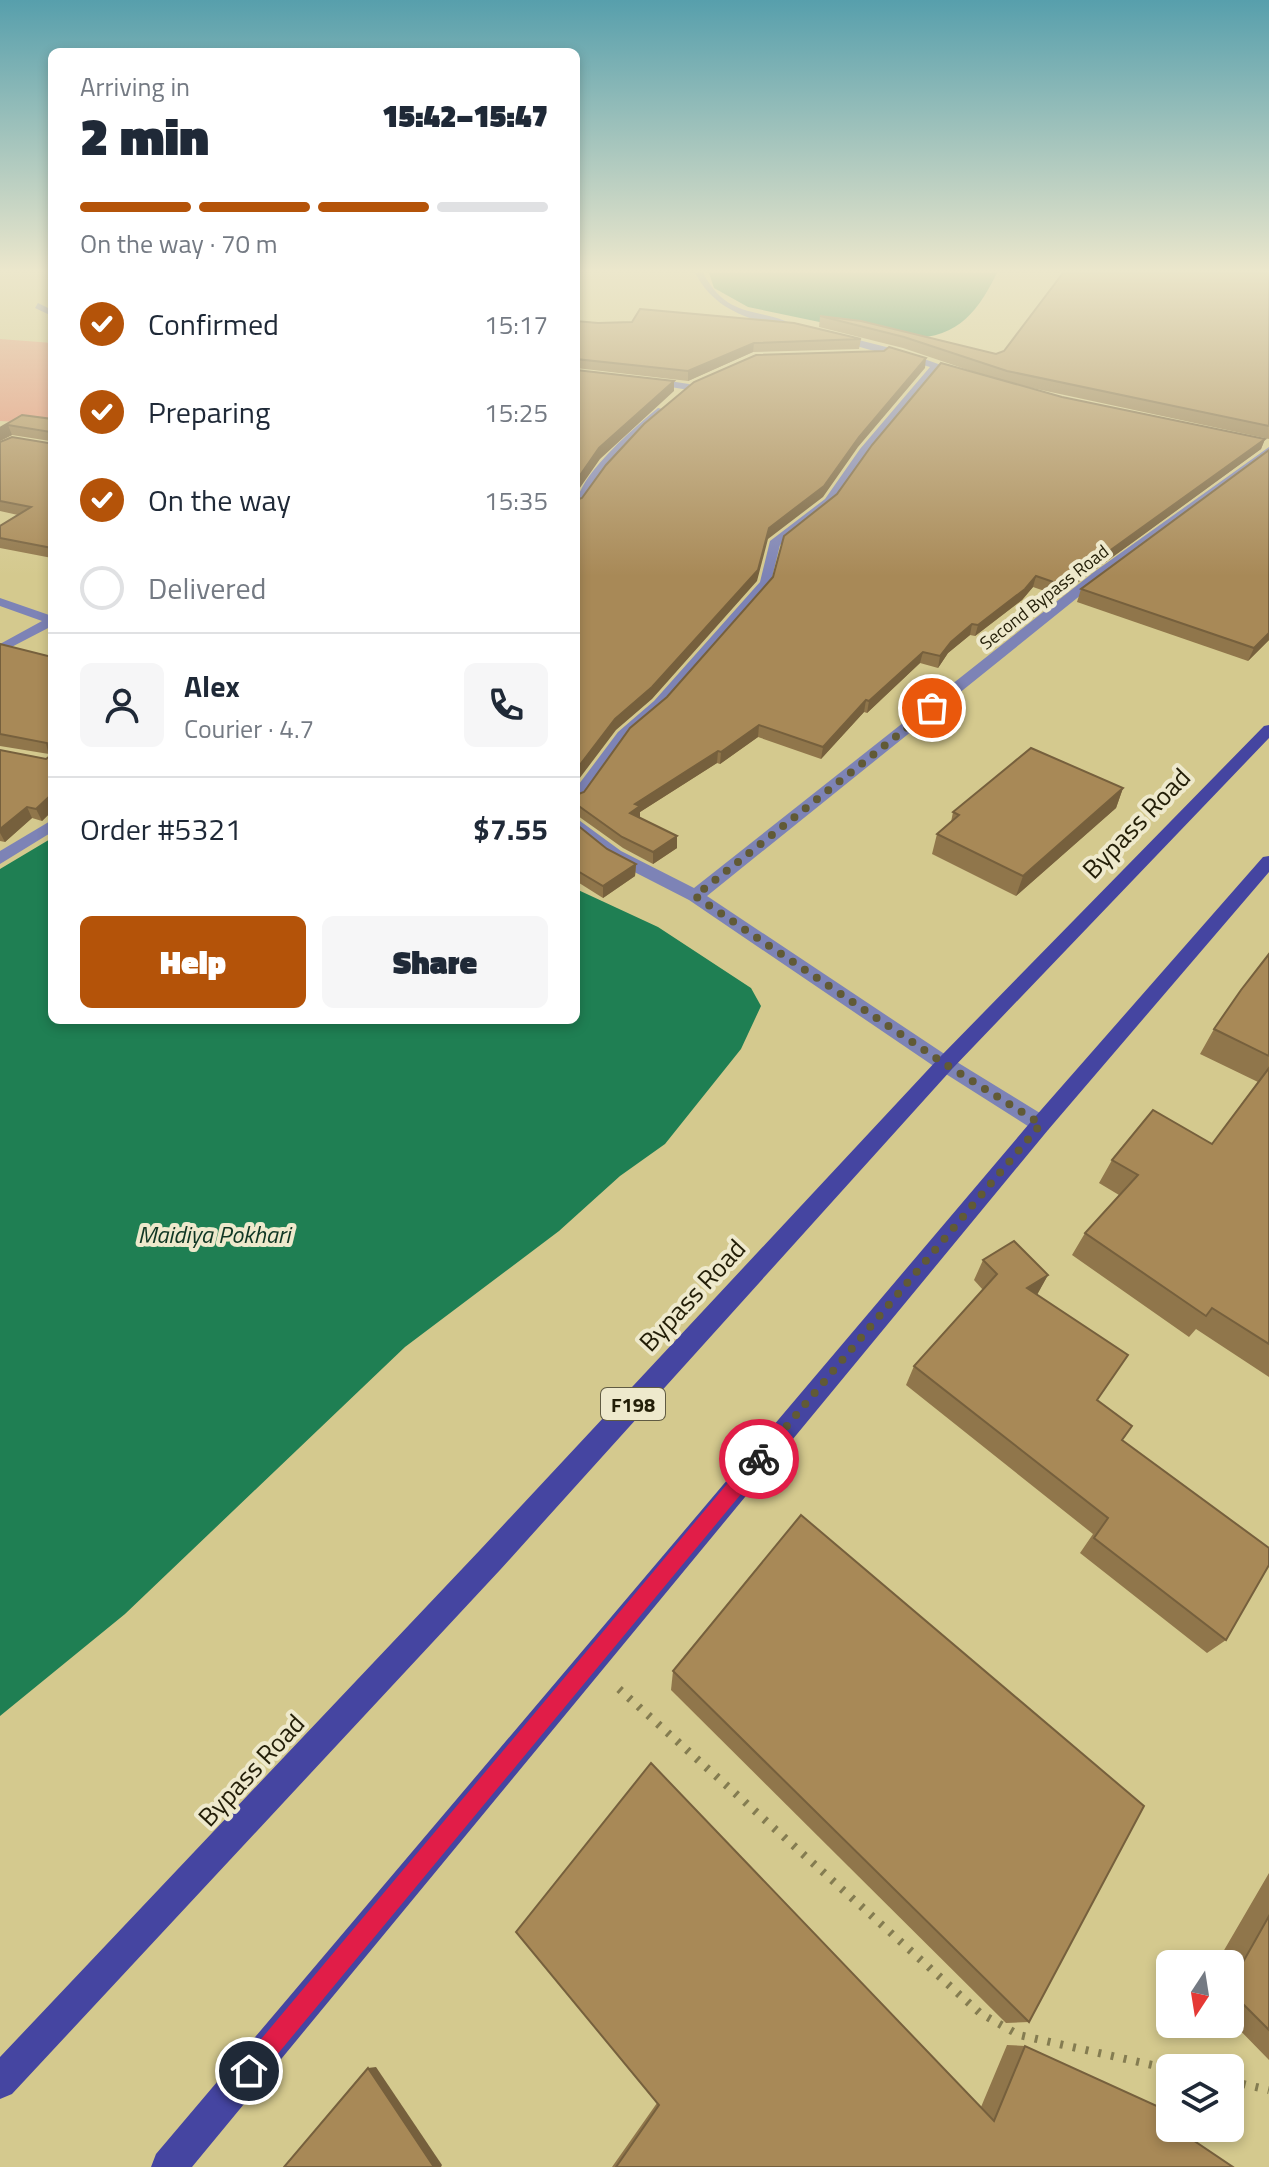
<!DOCTYPE html>
<html lang="en">
<head>
<meta charset="utf-8">
<style>
	:root { --surface:#fff; --page:#f6f6f7; --text:#1f2937; --muted:#747a83; --line:#e0e1e3; --accent:#b45309 }
	body { margin:0; font-family:"Titillium Web",sans-serif; background:var(--page); color:var(--text); height:100vh; display:flex; flex-direction:column; font-size:30px; white-space:nowrap }
	* { box-sizing:border-box; margin:0 }
	p { font-size:26px; color:var(--muted) }
	.icon { flex:none; width:44px; height:44px; fill:none; stroke:currentColor; stroke-width:2; stroke-linecap:round; stroke-linejoin:round }
	.map { position:relative; flex:1; overflow:hidden }
	.drawer { position:absolute; left:48px; top:48px; width:532px; height:976px; display:flex; flex-direction:column; background:var(--surface); border-radius:12px; box-shadow:0 4px 12px #0003 }
	.drawer>* { flex:none }
	.needle { width:52px; rotate:192deg }
	.controls { position:absolute; left:1156px; top:1950px; display:grid; gap:16px }
	.controls a { display:grid; place-items:center; width:88px; height:88px; border-radius:12px; background:var(--surface); box-shadow:0 4px 12px #0003; font-size:40px }
	.pin { position:absolute; display:grid; place-items:center; width:68px; height:68px; color:#fff; margin:-34px; border:4px solid #fff; border-radius:50%; box-shadow:0 2px 8px #0007 }
	.courier { position:absolute; display:grid; place-items:center; width:80px; height:80px; margin:-40px; border:6px solid #e11d48; border-radius:50%; background:#fff; color:#222; box-shadow:0 2px 10px #0007 }
	.overview em { font-style:normal; font-weight:800 }
	.overview div { display:flex; flex-direction:column-reverse }
	.overview { display:flex; align-items:center; justify-content:space-between; height:136px; padding:0 32px }
	h1 { font-size:52px; font-weight:800; line-height:60px }
	.bar { display:grid; grid-template-columns:repeat(4,1fr); gap:12px 8px; align-content:center; height:96px; padding:0 32px }
	.bar i { height:10px; border-radius:6px; background:var(--line) }
	.bar .selected { background:var(--accent) }
	.bar p { grid-column:span 4 }
	.line { display:flex; align-items:center; gap:20px; padding:0 32px; border-top:2px solid var(--line) }
	.line div { flex:1 }
	.round { display:grid; place-items:center; flex:none; width:84px; height:84px; border-radius:12px; background:var(--page) }
	ol { padding:0 32px; list-style:none }
	li { display:flex; align-items:center; gap:24px; height:88px }
	li p { margin-inline-start:auto }
	li .icon { padding:8px; border-radius:50%; background:var(--accent); color:#fff; stroke-width:4 }
	li:last-child { color:var(--muted) }
	li i { width:44px; height:44px; border:4px solid var(--line); border-radius:50% }
	.action { display:flex; gap:16px; margin-top:auto; padding:16px 32px }
	.action a { flex:1; height:92px; border-radius:12px; background:var(--accent); color:#fff; font-size:32px; font-weight:800; line-height:92px; text-align:center }
	.action a+a { background:var(--page); color:var(--text) }
	.map>svg:first-child { display:block }
</style>
</head>
<body>
<div class="map">
<svg width="1269" height="2167" viewBox="0 0 1269 2167">
	<rect width="100%" height="100%" fill="#d4c98e"/>
	<polygon fill="#e38e73" points="0,339 52,343 52,424 0,421"/>
	<g fill="#1f7f53">
		<path d="M709,273H997C974,319 954,339 901,339L748,307L714,288Z"/>
		<polygon points="52,838 52,1020 576,1020 576,889 658,927 751,988 761,1006 741,1049 665,1144 620,1176 559,1231 405,1347 125,1614 0,1716 0,869"/>
	</g>
	<g fill="none" stroke-linecap="round" stroke-linejoin="round">
		<g stroke="#847c51" stroke-width="8" stroke-dasharray="3 10" stroke-linecap="butt">
			<polyline points="619,1689 980,2013 1019,2035 1170,2069"/>
			<polyline points="1230,2081 1269,2090"/>
		</g>
		<g fill="#7d83b6" fill-rule="evenodd">
			<path d="M695,273H703C729,321 758,306 796,326L792,329C751,320 716,312 695,273Z"/>
			<polygon points="38,303 52,310 52,316 35,308"/>
			<polygon points="835,334 902,351 966,374 961,377 938,369 868,453 833,503 780,545 770,586 664,707 628,738 582,802 576,804 576,788 618,732 654,701 760,582 770,541 825,499 860,449 930,367 832,339"/>
			<polygon points="649,378 689,384 694,387 689,390 646,383"/>
			<path d="M658,408L667,410L604,473L580,507L576,508C576,477 634,428 658,408Z"/>
			<polygon points="1269,447 1269,455 1102,578 707,896 952,1059 1048,1118 1051,1124 1048,1130 1034,1130 938,1069 689,900 609,859 576,831 576,818 621,851 694,888 1094,572"/>
			<polygon points="0,598 52,616 52,626 0,653 0,644 42,621 0,606"/>
			<polygon points="52,820 52,832 0,864 0,851"/>
		</g>
		<g fill="#4545a1" fill-rule="evenodd">
			<polygon points="1269,725 1269,738 952,1069 500,1570 12,2094 0,2099 0,2057 480,1550 938,1059 1264,726"/>
			<polygon points="1269,856 1269,872 1048,1130 192,2167 151,2167 156,2154 1034,1118 1263,857"/>
		</g>
	</g>
	<g fill="#90764b">
		<polygon points="1269,273 1269,439 1018,385 1062,397 1265,439 1261,449 1059,596 1033,587 1022,600 975,636 970,635 948,653 938,668 920,663 867,713 864,712 821,759 758,737 720,764 717,763 640,812 640,818 677,848 653,864 623,848 578,816 576,816 576,795 584,792 667,697 986,376 903,348 819,327 820,316 996,354"/>
		<polygon points="576,321 861,339 859,349 753,352 688,381 576,368"/>
		<polygon points="22,415 52,419 52,558 0,548 0,526 18,515 0,511 0,442 48,443 50,441 12,435 0,441 0,428"/>
		<polygon points="1081,589 1269,640 1248,661 1077,602"/>
		<polygon points="0,644 52,657 52,811 42,821 32,818 5,842 0,841 0,750 46,759 50,756 49,754 0,746"/>
		<polygon points="1123,788 1116,808 1016,896 932,854 937,834 951,822 953,812"/>
		<polygon points="576,824 607,849 636,864 635,876 603,898 576,881"/>
		<polygon points="1269,954 1269,1377 1196,1329 1189,1337 1072,1255 1085,1233 1119,1195 1099,1183 1112,1160 1212,1144 1258,1082 1200,1054 1214,1029"/>
		<polygon points="983,1260 1048,1275 1037,1294 1097,1400 1122,1440 1226,1640 1207,1653 1080,1553 1093,1534 906,1385 914,1366 983,1290 974,1280"/>
		<polygon points="673,1671 1029,2022 1006,2023 671,1690"/>
		<polygon points="1269,1873 1269,2060 1230,2020 1230,1964 1216,1964"/>
		<polygon points="1007,2045 1025,2046 1166,2122 1233,2167 612,2167 657,2103 981,2107"/>
	</g>
	<g fill="#76603d">
		<polygon points="754,343 753,352 688,381 688,371"/>
		<polygon points="926,358 925,368 858,447 823,497 768,539 757,581 652,699 616,730 576,783 576,770 615,719 769,528 859,437"/>
		<polygon points="674,381 674,391 600,459 577,492 576,499 576,481 599,448"/>
		<polygon points="8,425 12,435 0,441 0,429"/>
		<polygon points="1265,439 1261,449 1059,596 1062,585"/>
		<polygon points="1036,576 1033,587 1022,600 975,636 978,625"/>
		<polygon points="972,624 970,635 948,653 938,668 940,656 951,642"/>
		<polygon points="1269,633 1269,640 1248,661 1254,648"/>
		<polygon points="923,652 920,663 867,713 869,701"/>
		<polygon points="866,700 864,712 821,759 823,747"/>
		<polygon points="759,725 758,737 720,764 721,752"/>
		<polygon points="718,751 717,763 640,812 640,818 630,813 635,804"/>
		<polygon points="1123,788 1116,808 1016,896 1023,876"/>
		<polygon points="52,794 52,811 42,821 36,809"/>
		<polygon points="27,807 32,818 5,842 0,833 0,829"/>
		<polygon points="677,836 677,848 653,864 653,852"/>
		<polygon points="636,864 635,876 603,898 603,886"/>
		<polygon points="1048,1275 1037,1295 1027,1288"/>
		<polygon points="376,2067 442,2165 441,2167 434,2167 368,2068"/>
	</g>
	<g fill="#a88957" stroke="#76603d" stroke-width="2">
		<polygon points="1063,273 1269,273 1269,426 1007,371 904,337 820,316 861,321 996,354 1004,351"/>
		<polygon points="640,309 794,323 861,339 754,343 688,371 576,359 576,321 598,323 632,322"/>
		<polygon points="889,347 926,358 859,437 824,486 769,528 758,570 652,687 615,719 576,770 576,500 582,498 606,465 644,424 694,382 756,355 884,351"/>
		<polygon points="941,363 1062,397 1265,439 1062,585 1036,576 1025,589 978,625 972,624 951,642 940,656 923,652 869,701 866,700 823,747 759,725 721,752 718,751 635,804 640,806 630,813 677,836 653,852 622,837 576,804 576,795 584,792 630,728 667,697 773,577 784,536 837,494 872,445"/>
		<polygon points="576,370 674,381 599,448 576,481 576,485"/>
		<polygon points="22,415 52,419 52,548 0,538 0,526 31,507 0,501 0,442 12,437 48,443 51,440 51,432 8,425 0,429 0,428"/>
		<polygon points="1269,450 1269,633 1254,648 1081,589"/>
		<polygon points="0,644 52,657 52,794 36,809 27,807 0,829 0,750 46,759 50,756 47,743 0,734"/>
		<polygon points="1031,748 1123,788 1023,876 937,834 959,815 953,812"/>
		<polygon points="576,824 607,849 636,864 603,886 576,870"/>
		<polygon points="1269,954 1269,1056 1214,1029 1241,990"/>
		<polygon points="1269,1068 1269,1344 1212,1308 1206,1316 1085,1233 1138,1175 1112,1160 1153,1110 1212,1144"/>
		<polygon points="1014,1241 1048,1275 1027,1288 1128,1355 1097,1400 1132,1426 1122,1440 1269,1548 1269,1565 1226,1640 1094,1538 1108,1518 914,1366 997,1274 983,1260"/>
		<polygon points="801,1515 1144,1806 1029,2022 673,1671"/>
		<polygon points="651,1763 994,2121 1025,2046 1170,2112 1166,2122 1170,2125 1170,2128 1175,2128 1233,2167 616,2167 659,2105 516,1932"/>
		<polygon points="1269,1916 1269,2030 1230,1991 1230,1985"/>
		<polygon points="368,2068 434,2167 284,2167"/>
	</g>
	<linearGradient id="sky" x2="0" y2="1"><stop stop-color="#579fac"/><stop offset="0.47" stop-color="#ece7cc"/><stop offset="1" stop-color="#ece7cc" stop-opacity="0"/></linearGradient>
	<rect width="1269" height="576" fill="url(#sky)"/>
	<polygon fill="#e11d48" points="759,1451 765,1453 767,1459 765,1465 257,2079 249,2082 241,2079 237,2071 241,2063 753,1453"/>
	<g fill="none" stroke-linecap="round" stroke-linejoin="round">
		<polyline stroke="#615a36" stroke-width="8" stroke-dasharray="0 14.4" points="759,1459 1041,1124 945,1064 695,896 932,708"/>
	</g>
	<g text-anchor="middle" dominant-baseline="central" stroke-width="8" stroke-linejoin="round" paint-order="stroke">
		<g font-size="18" fill="#231e07" stroke="#eee9cc">
			<text transform="translate(1044 597) rotate(-38)">Second Bypass Road</text>
		</g>
		<rect fill="#eee9cc" stroke="#605b42" stroke-width="2" x="601" y="1388" width="64" height="32" rx="6"/>
		<g font-size="20" font-weight="bold" fill="#231e07">
			<text x="633" y="1404">F198</text>
		</g>
		<g font-size="24" font-style="italic" fill="#0f3623" stroke="#eee9cc">
			<text x="214" y="1234">Maidiya Pokhari</text>
		</g>
		<g font-size="26" fill="#231e07" stroke="#eee9cc">
			<text transform="translate(1136 823) rotate(-46)">Bypass Road</text>
			<text transform="translate(692 1295) rotate(-47)">Bypass Road</text>
			<text transform="translate(251 1770) rotate(-47)">Bypass Road</text>
		</g>
	</g>
</svg>
<div class="controls">
<a><svg class="needle" viewBox="-14 -14 28 28"><path d="M0-13l5 13h-10z" fill="#e53935"/><path d="M0 13l5-13h-10z" fill="#747a83"/></svg></a>
<a><svg class="icon" aria-label="layers" viewBox="0 0 24 24"><path d="M12 4l9 5-9 5-9-5zM3 14l9 5 9-5"/></svg></a>
</div>
<div class="pin" style="left:932px;top:708px;background:#ea580c"><svg class="icon" aria-label="bag" viewBox="0 0 24 24"><path d="M5 8h14l-1 12H6zM9 8a3 3 0 0 1 6 0"/></svg></div>
<div class="pin" style="left:249px;top:2071px;background:#1f2937"><svg class="icon" aria-label="home" viewBox="0 0 24 24"><path d="M3 11l9-7 9 7M6 9v11h12V9"/></svg></div>
<div class="courier" style="left:759px;top:1459px"><svg class="icon" aria-label="bike" viewBox="0 0 24 24"><circle cx="6" cy="16" r="4"/><circle cx="18" cy="16" r="4"/><path d="M6 16l4-8h5l3 8M10 8l3 8H6M13 5h3"/></svg></div>
<section class="drawer">
<div class="overview"><div><h1>2 min</h1><p>Arriving in</p></div><em>15:42–15:47</em></div>
<div class="bar"><i class="selected"></i><i class="selected"></i><i class="selected"></i><i></i><p>On the way · 70 m</p></div>
<ol>
<li><svg class="icon" aria-label="check" viewBox="0 0 24 24"><path d="M5 12l5 5 9-10"/></svg>Confirmed<p>15:17</p></li>
<li><svg class="icon" aria-label="check" viewBox="0 0 24 24"><path d="M5 12l5 5 9-10"/></svg>Preparing<p>15:25</p></li>
<li><svg class="icon" aria-label="check" viewBox="0 0 24 24"><path d="M5 12l5 5 9-10"/></svg>On the way<p>15:35</p></li>
<li><i></i>Delivered</li>
</ol>
<div class="line" style="height:144px"><a class="round"><svg class="icon" aria-label="person" viewBox="0 0 24 24"><circle cx="12" cy="8" r="4"/><path d="M4 21q1-7 8-7t8 7"/></svg></a><div><b>Alex</b><p>Courier · 4.7</p></div><a class="round"><svg class="icon" aria-label="phone" viewBox="0 0 24 24"><path d="M5 4h4l2 5-3 2q2 4 5 5l2-3 5 2v4C11 20 4 13 5 4z"/></svg></a></div>
<div class="line" style="height:104px"><div>Order #5321</div><b>$7.55</b></div>
<div class="action"><a>Help</a><a>Share</a></div>
</section>
</div>
</body>
</html>
